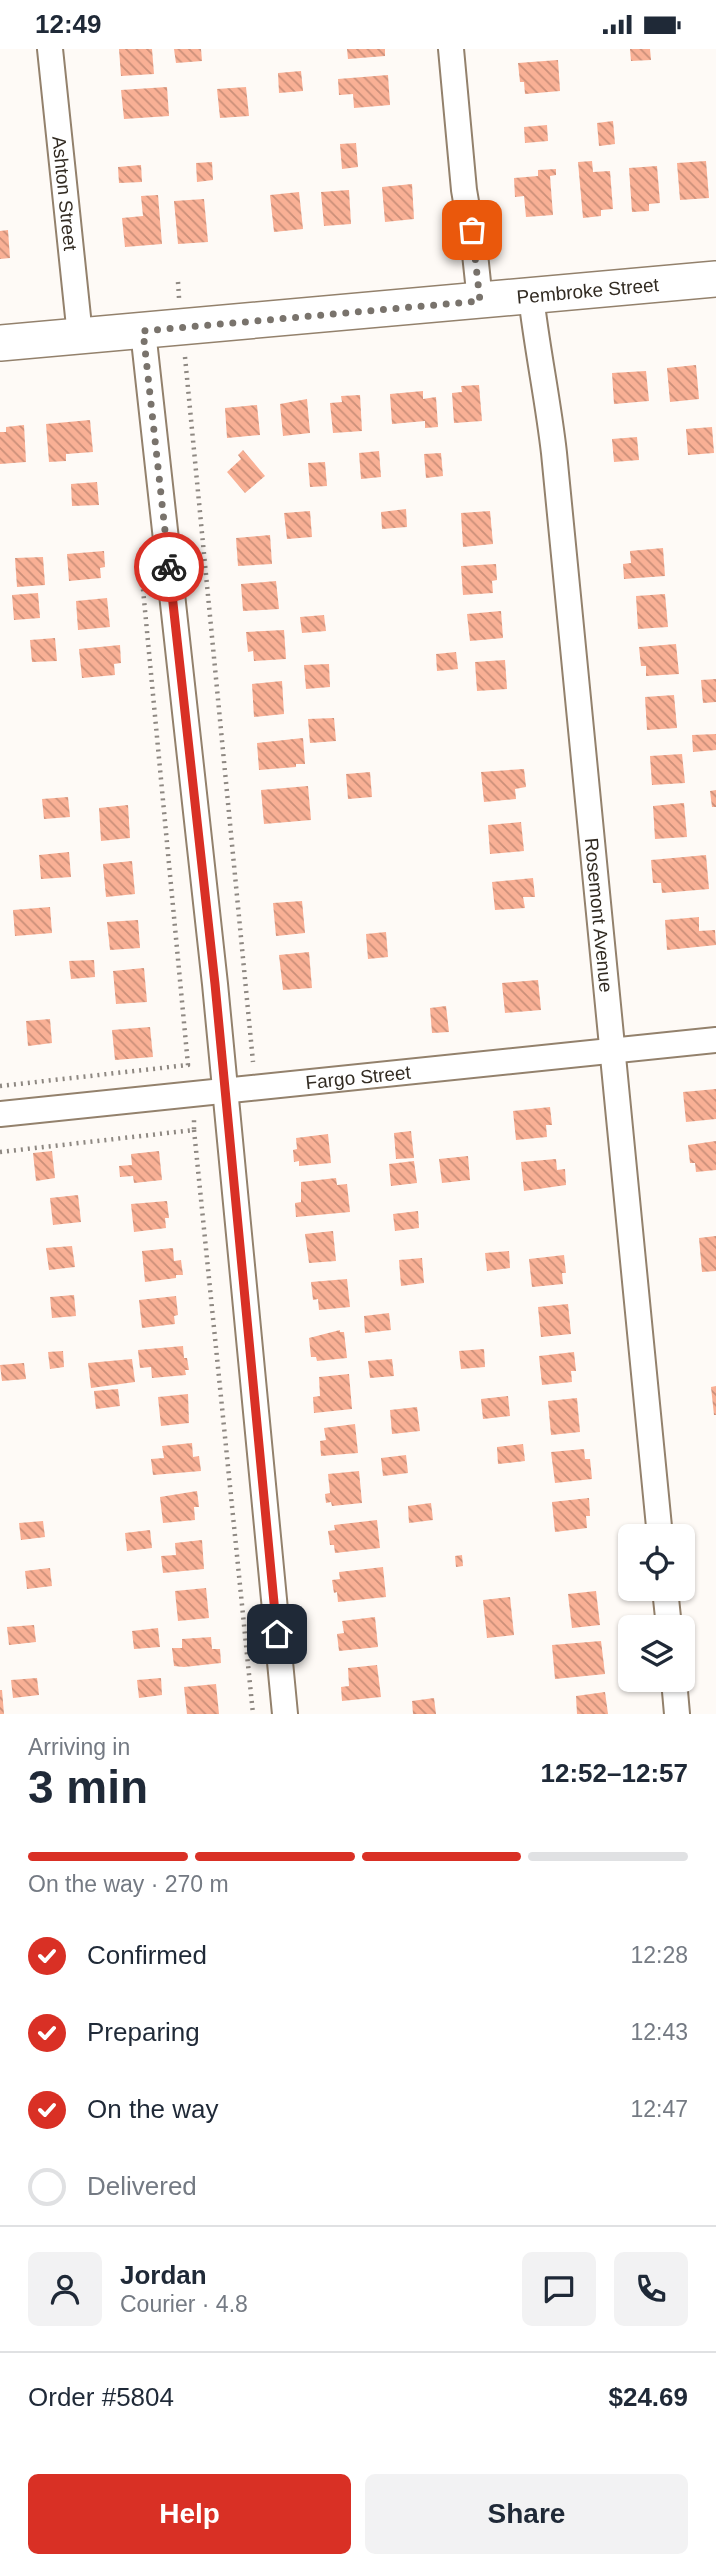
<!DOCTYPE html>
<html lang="en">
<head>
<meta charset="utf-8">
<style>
	:root { --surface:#fff; --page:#f2f2f3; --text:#1f2937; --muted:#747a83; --line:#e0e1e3; --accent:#d93025 }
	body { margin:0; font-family:Helvetica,sans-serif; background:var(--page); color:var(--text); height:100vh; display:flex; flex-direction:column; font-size:26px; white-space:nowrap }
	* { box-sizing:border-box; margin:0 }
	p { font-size:23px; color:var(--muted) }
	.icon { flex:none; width:38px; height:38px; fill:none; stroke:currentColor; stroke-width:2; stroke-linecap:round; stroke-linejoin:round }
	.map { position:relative; height:1665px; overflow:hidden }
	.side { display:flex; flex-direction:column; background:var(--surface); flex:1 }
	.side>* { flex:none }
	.fabs { position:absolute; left:618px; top:1475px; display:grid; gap:14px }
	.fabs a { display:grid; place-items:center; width:77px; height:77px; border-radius:10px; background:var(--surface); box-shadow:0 2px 5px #0004; font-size:35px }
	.pin { position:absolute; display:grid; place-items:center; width:60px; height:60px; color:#fff; margin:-30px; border-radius:14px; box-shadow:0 4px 10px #0006 }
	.courier { position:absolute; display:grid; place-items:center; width:70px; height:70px; margin:-35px; border:5px solid #d93025; border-radius:50%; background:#fff; color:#222; box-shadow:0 2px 9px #0007 }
	.overview em { font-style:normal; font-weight:600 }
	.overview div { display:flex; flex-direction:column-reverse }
	.overview { display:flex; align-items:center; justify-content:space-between; height:119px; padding:0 28px }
	h1 { font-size:46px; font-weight:600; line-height:52px }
	.bar { display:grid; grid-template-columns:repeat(4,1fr); gap:10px 7px; align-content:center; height:84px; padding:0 28px }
	.bar i { height:9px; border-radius:5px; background:var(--line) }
	.bar .active { background:var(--accent) }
	.bar p { grid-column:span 4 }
	.line { display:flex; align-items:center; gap:18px; padding:0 28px; border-top:2px solid var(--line) }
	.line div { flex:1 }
	.round { display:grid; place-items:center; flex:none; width:74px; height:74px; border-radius:10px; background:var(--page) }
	ol { padding:0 28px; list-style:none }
	li { display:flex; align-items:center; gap:21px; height:77px }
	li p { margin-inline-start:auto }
	li .icon { padding:7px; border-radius:50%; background:var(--accent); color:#fff; stroke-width:4 }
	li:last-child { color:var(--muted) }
	li i { width:38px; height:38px; border:4px solid var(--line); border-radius:50% }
	.action { display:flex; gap:14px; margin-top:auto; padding:14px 28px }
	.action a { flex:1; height:80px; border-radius:10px; background:var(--accent); color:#fff; font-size:28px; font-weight:600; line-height:80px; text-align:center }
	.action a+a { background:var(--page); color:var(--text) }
	.status { display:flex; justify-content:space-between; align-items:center; height:49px; padding:0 35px; background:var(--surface); direction:ltr }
	.status svg { height:19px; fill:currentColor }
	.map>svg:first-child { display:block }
</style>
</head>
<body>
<div class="status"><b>12:49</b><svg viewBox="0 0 49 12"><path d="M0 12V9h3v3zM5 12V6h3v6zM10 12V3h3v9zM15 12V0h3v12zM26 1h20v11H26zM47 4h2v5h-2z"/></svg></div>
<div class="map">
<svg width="716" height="1665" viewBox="0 0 716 1665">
	<defs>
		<pattern id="building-back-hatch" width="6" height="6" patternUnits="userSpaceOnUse" patternTransform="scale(1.75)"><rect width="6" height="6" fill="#f9b095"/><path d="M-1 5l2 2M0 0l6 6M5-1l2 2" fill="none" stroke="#ca8f79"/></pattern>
	</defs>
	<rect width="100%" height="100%" fill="#fefaf6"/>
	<g fill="url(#building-back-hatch)">
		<polygon points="119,0 152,0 154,25 121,27"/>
		<polygon points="174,0 201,0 202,12 176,14"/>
		<polygon points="347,0 385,0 385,7 348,10"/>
		<polygon points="630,0 650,0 651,11 631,12"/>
		<polygon points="558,11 560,42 525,45 524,33 520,33 518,14"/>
		<polygon points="301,22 303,42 279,44 278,24"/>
		<polygon points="388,26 390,56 354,59 353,45 339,46 338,30"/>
		<polygon points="167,38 169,67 124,70 121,41"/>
		<polygon points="246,38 249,67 220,69 217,40"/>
		<polygon points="613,72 615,95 599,97 597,74"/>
		<polygon points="547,76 548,92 525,94 524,78"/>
		<polygon points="356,94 358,118 342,120 340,95"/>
		<polygon points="592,112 593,123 610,122 613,160 601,161 601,167 583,169 578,113"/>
		<polygon points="706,112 709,149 680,151 677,114"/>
		<polygon points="212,113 213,131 197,133 196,114"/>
		<polygon points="141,116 142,133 119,134 118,118"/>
		<polygon points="657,117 660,154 649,155 649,162 632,163 629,119"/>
		<polygon points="556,120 556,126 550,127 553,166 526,168 524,147 515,148 514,129 538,127 538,121"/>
		<polygon points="412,135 414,170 385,173 382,138"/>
		<polygon points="349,141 351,175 324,177 321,143"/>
		<polygon points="299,143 303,180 274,183 270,146"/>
		<polygon points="158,146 162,195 125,198 122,169 143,167 141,147"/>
		<polygon points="204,150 208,193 178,195 174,152"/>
		<polygon points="8,181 10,209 0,210 0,182"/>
		<polygon points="696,316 699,350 670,353 667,319"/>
		<polygon points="646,322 649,352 614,355 612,324"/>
		<polygon points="479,336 482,372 454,374 452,344 462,343 461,337"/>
		<polygon points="423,342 423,350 436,348 438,378 425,379 425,372 392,375 390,345"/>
		<polygon points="360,346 362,382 333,384 330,354 342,353 341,347"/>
		<polygon points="307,350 310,384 283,387 280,355"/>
		<polygon points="257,356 260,386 227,389 225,359"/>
		<polygon points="90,371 93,403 66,405 66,412 49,413 46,375"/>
		<polygon points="24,376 26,413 0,415 0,383 6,383 6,378"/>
		<polygon points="712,378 714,404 688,406 686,380"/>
		<polygon points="637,388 639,411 614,413 612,390"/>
		<polygon points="243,401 265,427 245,444 227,423 241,410 238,406"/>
		<polygon points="379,402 381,428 361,430 359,404"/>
		<polygon points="441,404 443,427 426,429 424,405"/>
		<polygon points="325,413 327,437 310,438 308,414"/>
		<polygon points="97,433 99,456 72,457 71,435"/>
		<polygon points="406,460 407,478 382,480 381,463"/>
		<polygon points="310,462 312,488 287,490 284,464"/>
		<polygon points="490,462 493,495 463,498 461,464"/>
		<polygon points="270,486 272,515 238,517 236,489"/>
		<polygon points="663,499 665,527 624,530 623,515 631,514 630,502"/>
		<polygon points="104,502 105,518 100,519 101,529 69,532 67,505"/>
		<polygon points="43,508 45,536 17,538 15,509"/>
		<polygon points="496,515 497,531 492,532 493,544 463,546 461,517"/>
		<polygon points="276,532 279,560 243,562 241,535"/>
		<polygon points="38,544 40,569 14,571 12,546"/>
		<polygon points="665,545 668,578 638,580 636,547"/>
		<polygon points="107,549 110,578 78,581 76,552"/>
		<polygon points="501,562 503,589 470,592 467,565"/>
		<polygon points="324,566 326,582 302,584 300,568"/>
		<polygon points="284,581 286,610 254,612 253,602 248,603 246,583"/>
		<polygon points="55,589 57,612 32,613 30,591"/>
		<polygon points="676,595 679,625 646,627 646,617 641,617 639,598"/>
		<polygon points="120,596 121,614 114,615 115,626 82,629 79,600"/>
		<polygon points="456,603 458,620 437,622 436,605"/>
		<polygon points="505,611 507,640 477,642 475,613"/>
		<polygon points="329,615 330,638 306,640 304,616"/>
		<polygon points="716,630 716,653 703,654 701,631"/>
		<polygon points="282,632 284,665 254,668 252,635"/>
		<polygon points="674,646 677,679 647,681 645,648"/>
		<polygon points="334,669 336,692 310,694 308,670"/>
		<polygon points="716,685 716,701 693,703 692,686"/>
		<polygon points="303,689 305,715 296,715 296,718 259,721 257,694"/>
		<polygon points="682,705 685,734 652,736 650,707"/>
		<polygon points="524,720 526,738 515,740 516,750 484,753 481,723"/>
		<polygon points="370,723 372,748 348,750 346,725"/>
		<polygon points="308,737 311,771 264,775 261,741"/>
		<polygon points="716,741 716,758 712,758 710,742"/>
		<polygon points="68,748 70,768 44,770 42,750"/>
		<polygon points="684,754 687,788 655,790 653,757"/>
		<polygon points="128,756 130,789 101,792 99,759"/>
		<polygon points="521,773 524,802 490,805 488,776"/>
		<polygon points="69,803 71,828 41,830 39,806"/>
		<polygon points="706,806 709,840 662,844 661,834 653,834 651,811"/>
		<polygon points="132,812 135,845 106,848 103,815"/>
		<polygon points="533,829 535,848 523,848 525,859 495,861 492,833"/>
		<polygon points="302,852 305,884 276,887 273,854"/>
		<polygon points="50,858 52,884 15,887 13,861"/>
		<polygon points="699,868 699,882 715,881 716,896 667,901 665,871"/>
		<polygon points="138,871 140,899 110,901 107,873"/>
		<polygon points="386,883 388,908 368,910 366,885"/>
		<polygon points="309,903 312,939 283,941 279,906"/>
		<polygon points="94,911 95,928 71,930 69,912"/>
		<polygon points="144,919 147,953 116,955 113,922"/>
		<polygon points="538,931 541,961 505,964 502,934"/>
		<polygon points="446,957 449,983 432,984 430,959"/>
		<polygon points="50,970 52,994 28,997 26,972"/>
		<polygon points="150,978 153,1008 115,1011 112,981"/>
		<polygon points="716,1040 716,1070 686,1073 683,1043"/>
		<polygon points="550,1058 552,1076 546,1076 547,1088 516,1091 513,1062"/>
		<polygon points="411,1082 414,1109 396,1110 394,1084"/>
		<polygon points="328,1085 331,1114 299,1117 299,1112 294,1113 293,1101 297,1100 296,1089"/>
		<polygon points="716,1092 716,1121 696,1123 695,1114 690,1114 688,1096"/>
		<polygon points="52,1102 55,1129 36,1132 33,1104"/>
		<polygon points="159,1102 162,1131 134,1134 133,1127 120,1128 119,1117 132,1116 131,1105"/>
		<polygon points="468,1107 470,1131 442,1134 439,1110"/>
		<polygon points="556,1110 557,1121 565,1120 566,1136 524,1142 521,1113"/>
		<polygon points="414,1112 417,1134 391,1137 389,1115"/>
		<polygon points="336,1129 337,1136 347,1135 350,1163 296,1168 295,1154 301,1153 301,1133"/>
		<polygon points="78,1146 81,1173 53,1176 50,1149"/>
		<polygon points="167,1152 169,1169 165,1169 166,1179 134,1183 131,1155"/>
		<polygon points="418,1162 419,1179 395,1182 393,1165"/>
		<polygon points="333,1182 336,1212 309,1214 305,1185"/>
		<polygon points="716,1187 716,1222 702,1223 699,1189"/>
		<polygon points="72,1197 75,1218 49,1221 46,1199"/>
		<polygon points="173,1199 174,1212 181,1211 183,1226 176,1226 176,1229 145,1233 142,1202"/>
		<polygon points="509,1202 510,1219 487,1222 485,1204"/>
		<polygon points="564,1206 566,1224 562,1224 563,1235 532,1238 529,1210"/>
		<polygon points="422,1209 424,1234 401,1237 399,1211"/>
		<polygon points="347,1230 350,1258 319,1261 318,1250 313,1251 311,1233"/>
		<polygon points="74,1246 76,1267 52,1269 50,1248"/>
		<polygon points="176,1247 178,1266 174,1267 175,1275 142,1279 139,1251"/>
		<polygon points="568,1255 571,1285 541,1288 538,1258"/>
		<polygon points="389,1264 391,1281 365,1284 364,1267"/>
		<polygon points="340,1281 340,1283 344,1283 347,1309 317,1312 316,1308 311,1308 309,1289"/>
		<polygon points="183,1297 184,1309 187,1309 189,1321 185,1321 186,1326 152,1329 151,1318 140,1319 138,1301"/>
		<polygon points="484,1300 485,1318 461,1320 459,1302"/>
		<polygon points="63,1302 64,1318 50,1320 48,1303"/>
		<polygon points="574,1303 576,1322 571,1322 572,1333 542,1336 539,1307"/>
		<polygon points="132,1310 135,1333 91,1339 88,1314"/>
		<polygon points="392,1310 394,1327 370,1329 368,1312"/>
		<polygon points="24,1314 26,1330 2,1332 0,1316"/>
		<polygon points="349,1325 352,1360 314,1364 313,1348 320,1347 319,1328"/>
		<polygon points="716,1337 716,1366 714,1366 711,1338"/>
		<polygon points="118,1340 120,1357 96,1360 94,1342"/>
		<polygon points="188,1345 189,1374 161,1377 158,1348"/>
		<polygon points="508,1347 510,1367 483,1370 481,1350"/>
		<polygon points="577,1349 580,1383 551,1386 548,1352"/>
		<polygon points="417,1358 420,1382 392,1385 390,1361"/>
		<polygon points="355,1375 358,1404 321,1407 320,1392 326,1391 324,1379"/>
		<polygon points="192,1394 193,1408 199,1407 201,1422 153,1426 151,1410 164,1409 162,1397"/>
		<polygon points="523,1395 525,1412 498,1415 497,1398"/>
		<polygon points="584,1400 585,1410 590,1410 592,1430 555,1434 551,1403"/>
		<polygon points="406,1406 408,1424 383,1427 381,1409"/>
		<polygon points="359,1422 362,1454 332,1457 331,1453 326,1454 325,1445 330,1444 328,1425"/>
		<polygon points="197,1442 199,1458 194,1458 195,1471 163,1474 160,1448"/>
		<polygon points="589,1449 590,1467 586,1467 587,1479 555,1483 552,1453"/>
		<polygon points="431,1454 433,1471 409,1474 408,1457"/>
		<polygon points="377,1471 380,1499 335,1504 334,1496 330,1496 328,1482 335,1481 334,1476"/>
		<polygon points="43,1472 45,1488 21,1491 19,1474"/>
		<polygon points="150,1481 152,1499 127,1502 125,1484"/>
		<polygon points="202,1491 204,1520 163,1524 161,1507 176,1506 175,1494"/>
		<polygon points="462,1506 463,1517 456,1518 455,1507"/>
		<polygon points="383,1518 386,1548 338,1553 337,1543 334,1544 332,1531 340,1530 339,1523"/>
		<polygon points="50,1519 52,1537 27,1540 25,1522"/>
		<polygon points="206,1539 209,1569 178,1572 175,1542"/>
		<polygon points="596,1542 600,1576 572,1579 568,1545"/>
		<polygon points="510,1548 514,1586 487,1589 483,1551"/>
		<polygon points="375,1568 378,1598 339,1602 337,1585 344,1584 342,1572"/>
		<polygon points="34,1576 36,1593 9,1596 7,1578"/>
		<polygon points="158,1579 160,1598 134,1600 132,1582"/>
		<polygon points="211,1588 212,1600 220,1600 221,1614 184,1618 174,1617 172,1599 182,1599 182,1590"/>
		<polygon points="601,1592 605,1625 555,1630 552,1596"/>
		<polygon points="377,1616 381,1648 342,1652 341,1638 349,1637 348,1619"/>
		<polygon points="37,1629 39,1646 13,1649 11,1631"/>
		<polygon points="161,1629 162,1646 139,1649 137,1631"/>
		<polygon points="216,1635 219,1665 187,1665 184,1638"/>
		<polygon points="0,1641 2,1641 4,1665 0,1665"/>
		<polygon points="605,1643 608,1665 577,1665 576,1647"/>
		<polygon points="434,1649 436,1665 413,1665 412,1652"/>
	</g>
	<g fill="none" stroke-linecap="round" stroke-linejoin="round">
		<defs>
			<g id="street">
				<path id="s1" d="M50,0L80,287"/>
				<polyline points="451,0 464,141 475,205 480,252"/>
				<path id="s2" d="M531,247C537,300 548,351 554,404L660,1488"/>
				<polyline points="143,282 215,935 285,1665"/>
				<path id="s3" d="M0,1065L716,991"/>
				<polyline points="665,1540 669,1578"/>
				<polyline points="674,1631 677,1665"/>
			</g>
			<g id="secondary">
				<path id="s4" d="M0,294L716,230"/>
			</g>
		</defs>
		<use href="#street" stroke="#93816c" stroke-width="28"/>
		<use href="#secondary" stroke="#93816c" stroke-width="38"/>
		<g stroke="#8e8882" stroke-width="4.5" stroke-dasharray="2 5" stroke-linecap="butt">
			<polyline points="178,233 179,249"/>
			<polyline points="185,308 253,1013"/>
			<polyline points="0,1037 188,1016 143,540"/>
			<polyline points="194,1081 253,1665"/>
			<polyline points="0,1103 194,1081 194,1068"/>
		</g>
		<use href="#street" stroke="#fff" stroke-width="24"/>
		<use href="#secondary" stroke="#fff" stroke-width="35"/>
	</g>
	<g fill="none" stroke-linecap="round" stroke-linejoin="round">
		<polyline stroke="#79736c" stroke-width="7" stroke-dasharray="0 12.6" points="169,518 143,282 480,252 472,181"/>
		<polyline stroke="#d93025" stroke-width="9" points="169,518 215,935 277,1585"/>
	</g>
	<g text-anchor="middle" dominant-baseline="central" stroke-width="6" stroke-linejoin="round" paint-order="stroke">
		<g font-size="19" fill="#322b22" stroke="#fefaf6">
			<text stroke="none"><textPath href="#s1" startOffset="145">Ashton Street</textPath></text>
			<text stroke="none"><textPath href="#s4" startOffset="590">Pembroke Street</textPath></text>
			<text stroke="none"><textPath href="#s2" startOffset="623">Rosemont Avenue</textPath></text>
			<text stroke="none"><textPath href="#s3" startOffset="360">Fargo Street</textPath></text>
		</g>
	</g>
</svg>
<div class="fabs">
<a><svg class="icon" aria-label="locate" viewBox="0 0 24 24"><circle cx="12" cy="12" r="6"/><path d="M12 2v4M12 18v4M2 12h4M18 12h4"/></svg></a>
<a><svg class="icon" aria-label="layers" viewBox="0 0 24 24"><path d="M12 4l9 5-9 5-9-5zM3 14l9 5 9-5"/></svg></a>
</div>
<div class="pin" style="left:472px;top:181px;background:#ea580c"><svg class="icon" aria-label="bag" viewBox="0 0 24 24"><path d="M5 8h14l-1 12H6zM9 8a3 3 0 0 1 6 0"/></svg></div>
<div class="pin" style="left:277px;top:1585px;background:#1f2937"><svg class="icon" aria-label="home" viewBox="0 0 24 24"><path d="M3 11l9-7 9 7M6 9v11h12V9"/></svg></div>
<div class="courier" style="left:169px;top:518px"><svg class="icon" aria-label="bike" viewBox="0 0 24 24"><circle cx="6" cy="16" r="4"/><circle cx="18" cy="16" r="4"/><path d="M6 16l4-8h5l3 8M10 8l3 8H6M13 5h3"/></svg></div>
</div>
<section class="side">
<div class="overview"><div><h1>3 min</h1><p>Arriving in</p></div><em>12:52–12:57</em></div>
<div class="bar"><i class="active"></i><i class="active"></i><i class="active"></i><i></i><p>On the way · 270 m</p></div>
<ol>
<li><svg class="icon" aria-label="check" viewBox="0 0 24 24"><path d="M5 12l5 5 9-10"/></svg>Confirmed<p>12:28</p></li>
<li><svg class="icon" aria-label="check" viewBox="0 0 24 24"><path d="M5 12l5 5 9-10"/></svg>Preparing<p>12:43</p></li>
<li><svg class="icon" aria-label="check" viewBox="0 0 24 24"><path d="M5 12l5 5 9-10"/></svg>On the way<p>12:47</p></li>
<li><i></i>Delivered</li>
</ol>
<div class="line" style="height:126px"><a class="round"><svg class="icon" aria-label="person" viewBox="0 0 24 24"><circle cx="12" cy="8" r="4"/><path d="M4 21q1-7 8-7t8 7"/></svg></a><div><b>Jordan</b><p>Courier · 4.8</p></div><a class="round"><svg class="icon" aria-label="chat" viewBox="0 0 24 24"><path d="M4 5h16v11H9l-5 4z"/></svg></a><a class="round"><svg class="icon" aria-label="phone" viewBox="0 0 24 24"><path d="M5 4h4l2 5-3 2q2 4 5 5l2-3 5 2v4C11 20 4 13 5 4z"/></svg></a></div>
<div class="line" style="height:91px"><div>Order #5804</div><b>$24.69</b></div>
<div class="action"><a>Help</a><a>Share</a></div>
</section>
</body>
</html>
